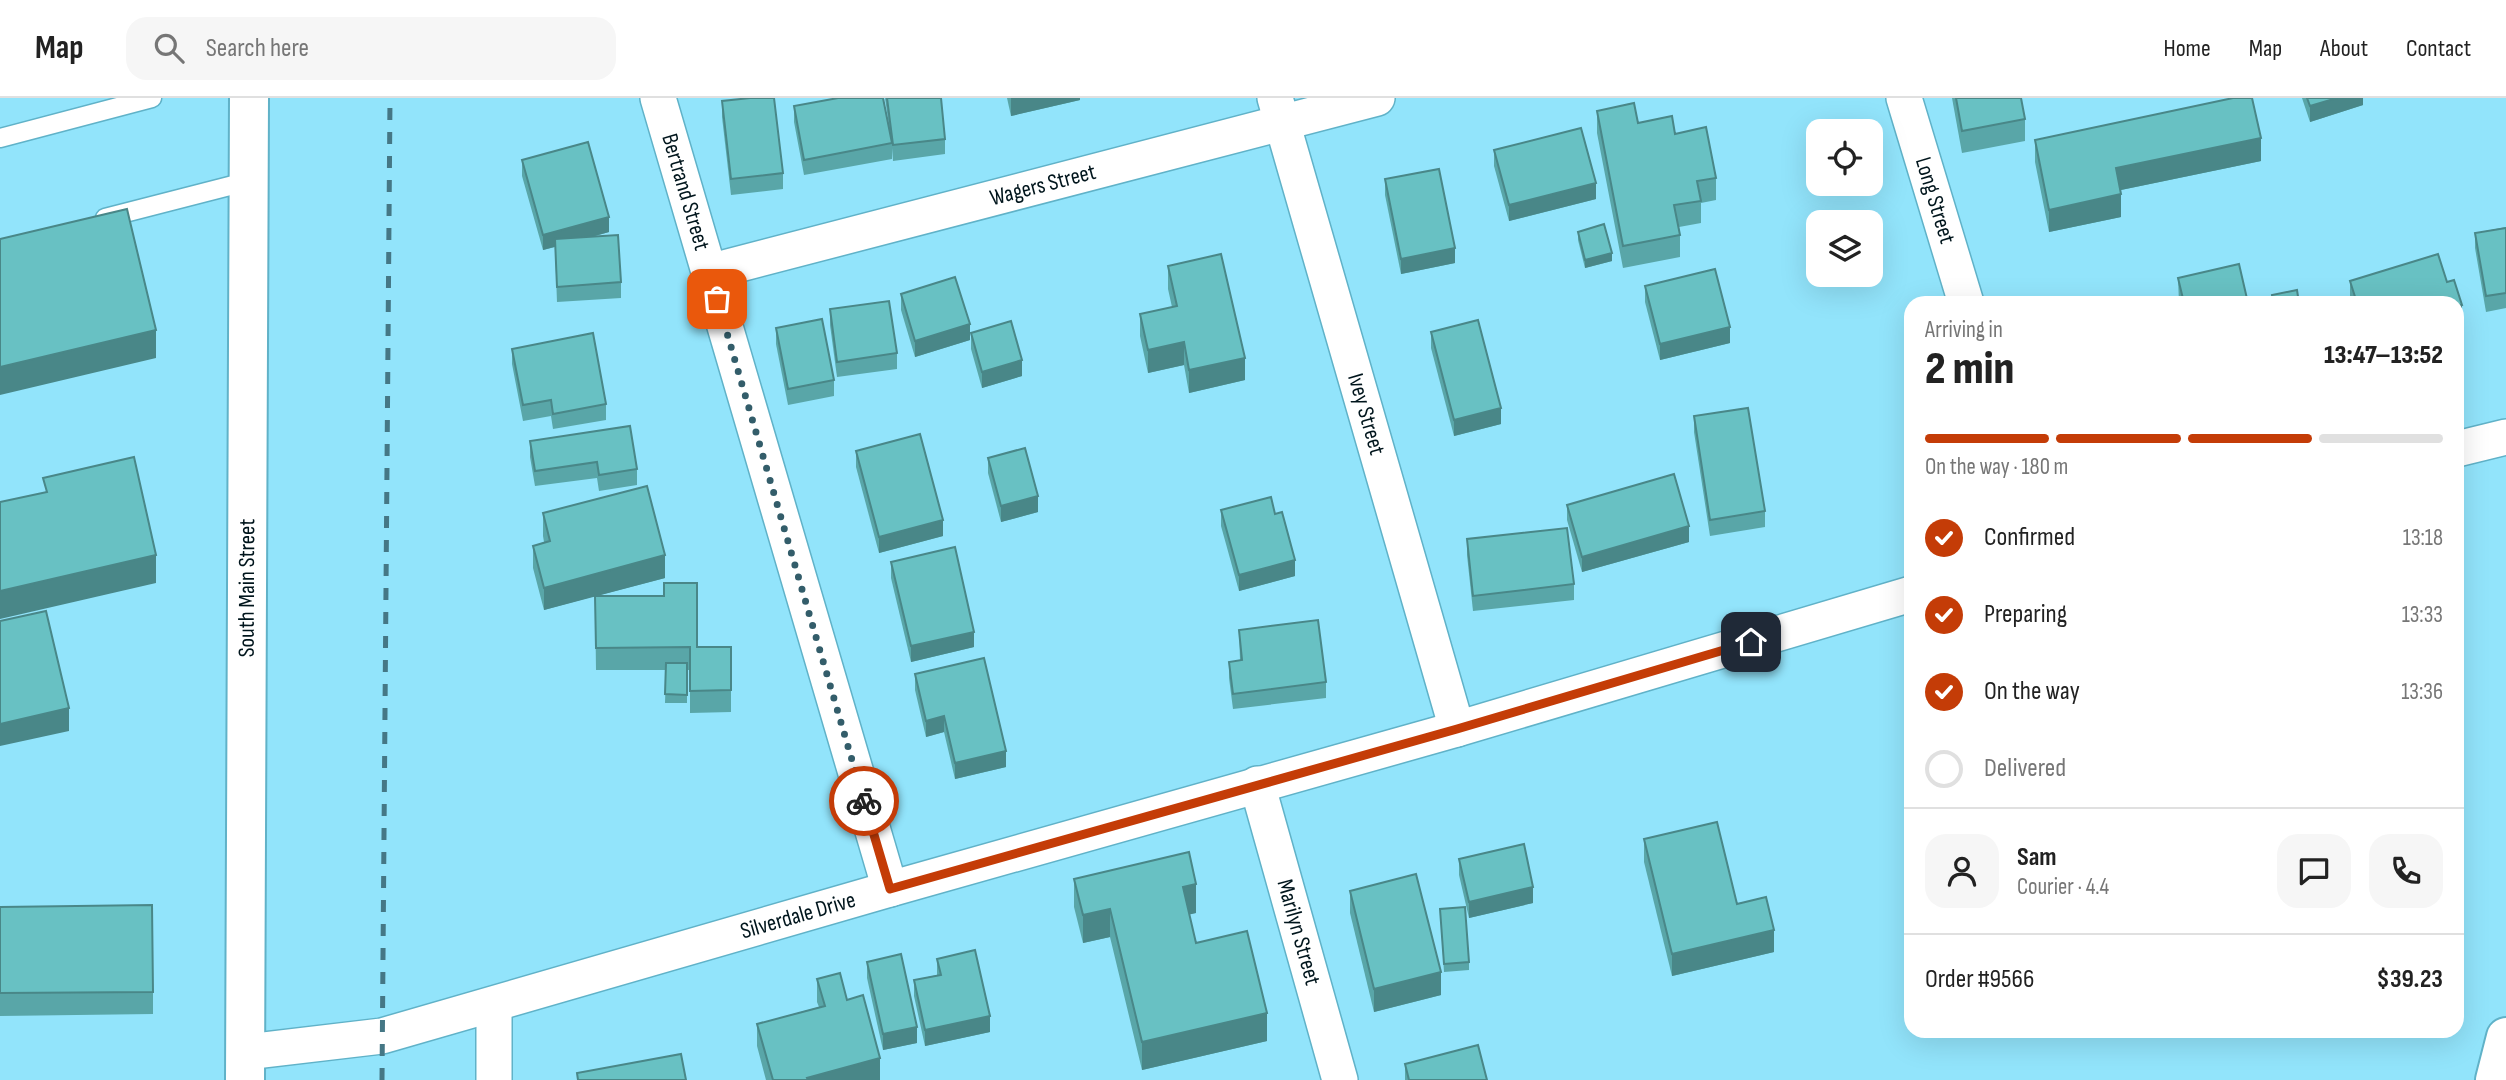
<!DOCTYPE html>
<html lang="en">
<head>
<meta charset="utf-8">
<style>
	:root { --surface:#fff; --page:#f6f6f6; --text:#222; --muted:#767676; --line:#e0e0e0; --accent:#c43c07 }
	body { margin:0; font-family:"Sofia Sans Condensed",sans-serif; background:var(--page); color:var(--text); height:100vh; display:flex; flex-direction:column; font-size:26px; white-space:nowrap }
	* { box-sizing:border-box; margin:0 }
	p { font-size:23px; color:var(--muted) }
	.icon { flex:none; width:38px; height:38px; fill:none; stroke:currentColor; stroke-width:2; stroke-linecap:round; stroke-linejoin:round }
	.map { position:relative; flex:1; overflow:hidden }
	.panel { position:absolute; left:1904px; top:198px; width:560px; height:742px; display:flex; flex-direction:column; background:var(--surface); border-radius:21px; box-shadow:0 7px 28px #0002 }
	.panel>* { flex:none }
	.controls { position:absolute; left:1806px; top:21px; display:grid; gap:14px }
	.controls a { display:grid; place-items:center; width:77px; height:77px; border-radius:14px; background:var(--surface); box-shadow:0 7px 28px #0002; font-size:35px }
	.pin { position:absolute; display:grid; place-items:center; width:60px; height:60px; color:#fff; margin:-30px; border-radius:14px; box-shadow:0 4px 10px #0006 }
	.courier { position:absolute; display:grid; place-items:center; width:70px; height:70px; margin:-35px; border:5px solid #c43c07; border-radius:50%; background:#fff; color:#222; box-shadow:0 2px 9px #0007 }
	.summary em { font-style:normal; font-weight:800 }
	.summary div { display:flex; flex-direction:column-reverse }
	.summary { display:flex; align-items:center; justify-content:space-between; height:119px; padding:0 21px }
	h1 { font-size:46px; font-weight:800; line-height:52px }
	.bar { display:grid; grid-template-columns:repeat(4,1fr); gap:10px 7px; align-content:center; height:84px; padding:0 21px }
	.bar i { height:9px; border-radius:5px; background:var(--line) }
	.bar .selected { background:var(--accent) }
	.bar p { grid-column:span 4 }
	.line { display:flex; align-items:center; gap:18px; padding:0 21px; border-top:2px solid var(--line) }
	.line div { flex:1 }
	.round { display:grid; place-items:center; flex:none; width:74px; height:74px; border-radius:21px; background:var(--page) }
	ol { padding:0 21px; list-style:none }
	li { display:flex; align-items:center; gap:21px; height:77px }
	li p { margin-inline-start:auto }
	li .icon { padding:7px; border-radius:50%; background:var(--accent); color:#fff; stroke-width:4 }
	li:last-child { color:var(--muted) }
	li i { width:38px; height:38px; border:4px solid var(--line); border-radius:50% }
	header { display:flex; align-items:center; gap:42px; box-sizing:border-box; height:98px; padding:0 35px; background:var(--surface); border-bottom:2px solid var(--line) }
	header strong { font-size:33px }
	nav { display:flex; gap:38px; margin-inline-start:auto; font-size:24px }
	.search { width:490px; height:63px; background:var(--page); display:flex; align-items:center; gap:18px; box-sizing:border-box; padding:0 24px; border-radius:21px; color:var(--muted); font-size:26px }
	.map>svg:first-child { display:block }
</style>
</head>
<body>
<header>
<strong>Map</strong>
<div class="search"><svg class="icon" aria-label="search" viewBox="0 0 24 24"><circle cx="10" cy="10" r="6"/><path d="M15 15l6 6"/></svg>Search here</div>
<nav><a>Home</a><a>Map</a><a>About</a><a>Contact</a></nav>
</header>
<div class="map">
<svg width="2506" height="982" viewBox="0 0 2506 982">
	<rect width="100%" height="100%" fill="#92e4fb"/>
	<g fill="none" stroke-linecap="round" stroke-linejoin="round">
		<defs>
			<g id="service">
				<polyline points="0,40 152,0"/>
				<polyline points="105,120 249,83"/>
			</g>
			<g id="minor">
				<path id="s1" d="M658,0L890,791"/>
				<path id="s2" d="M1275,0L1457,631"/>
				<path id="s3" d="M1904,0L1966,205"/>
				<path id="s4" d="M709,174L1377,0"/>
				<polyline points="2457,351 2506,339"/>
				<path id="s5" d="M1257,686L1340,982"/>
				<polyline points="494,907 494,982"/>
				<path id="s6" d="M246,954L382,938L890,791L1457,631L1911,496"/>
			</g>
			<g id="tertiary">
				<path id="s7" d="M245,982L249,0"/>
				<polyline points="2495,982 2506,939"/>
			</g>
		</defs>
		<use href="#service" stroke="#60b2c8" stroke-width="21"/>
		<use href="#minor" stroke="#60b2c8" stroke-width="38"/>
		<use href="#tertiary" stroke="#60b2c8" stroke-width="42"/>
		<use href="#service" stroke="#fff" stroke-width="18"/>
		<use href="#minor" stroke="#fff" stroke-width="35"/>
		<use href="#tertiary" stroke="#fff" stroke-width="38"/>
		<polyline stroke="#457785" stroke-width="5" stroke-dasharray="12 12" stroke-linecap="butt" points="382,982 390,0"/>
	</g>
	<g fill="#59a6a8">
		<polygon points="885,0 941,0 945,41 945,56 893,63 892,50 892,61 804,77 794,24 794,8 890,35"/>
		<polygon points="1007,0 1080,0 1080,2 1011,18"/>
		<polygon points="1952,0 2021,0 2025,21 2025,43 1962,55"/>
		<polygon points="2302,0 2363,0 2363,7 2310,24"/>
		<polygon points="722,3 783,75 783,91 731,97 722,19"/>
		<polygon points="1597,13 1675,36 1716,80 1716,102 1701,105 1701,125 1679,129 1680,137 1680,159 1623,170 1597,35"/>
		<polygon points="2035,42 2261,63 2121,92 2121,119 2049,134 2035,64"/>
		<polygon points="1494,52 1596,101 1509,123 1494,68"/>
		<polygon points="522,62 609,134 592,139 621,184 621,200 557,204 555,149 543,152 522,78"/>
		<polygon points="1385,81 1455,165 1401,176 1385,97"/>
		<polygon points="2506,129 2506,210 2486,214 2475,150 2475,135"/>
		<polygon points="1578,134 1612,163 1585,170 1578,142"/>
		<polygon points="2438,156 2447,184 2454,182 2462,207 2462,222 2457,224 2457,205 2352,205 2350,199 2350,183"/>
		<polygon points="1168,168 1245,282 1189,295 1184,267 1148,275 1140,238 1140,216 1172,209 1168,191"/>
		<polygon points="2178,180 2248,205 2179,205"/>
		<polygon points="1645,188 1730,245 1660,262 1645,204"/>
		<polygon points="901,196 970,242 915,259 901,212"/>
		<polygon points="830,211 897,255 897,271 837,279 830,227"/>
		<polygon points="776,230 834,282 834,298 788,307 776,246"/>
		<polygon points="1431,234 1501,326 1454,338 1431,250"/>
		<polygon points="971,235 1022,278 982,290 971,251"/>
		<polygon points="512,251 606,306 606,322 553,331 551,318 523,323 512,266"/>
		<polygon points="1694,318 1765,413 1765,429 1710,438 1694,334"/>
		<polygon points="530,343 637,371 637,387 599,393 597,380 535,388 530,359"/>
		<polygon points="856,353 943,438 879,455 856,369"/>
		<polygon points="988,360 1038,414 1001,424 988,375"/>
		<polygon points="1567,407 1689,444 1582,474 1567,422"/>
		<polygon points="1221,412 1275,416 1295,478 1239,493 1221,428"/>
		<polygon points="543,415 665,480 596,498 697,549 731,549 731,614 690,615 690,572 687,572 687,605 665,605 666,572 596,572 595,498 544,512 533,470 533,448 544,444 543,438"/>
		<polygon points="1467,441 1574,486 1574,502 1473,513 1467,457"/>
		<polygon points="891,464 974,549 911,564 891,480"/>
		<polygon points="1239,532 1326,584 1326,600 1233,611 1229,580 1229,564 1240,562"/>
		<polygon points="915,576 1006,669 955,681 944,634 926,639 915,592"/>
		<polygon points="1644,741 1737,806 1774,854 1672,878 1644,764"/>
		<polygon points="1459,761 1533,805 1469,820 1459,777"/>
		<polygon points="1074,781 1196,815 1189,816 1196,845 1267,943 1142,972 1110,839 1083,845 1074,809"/>
		<polygon points="1350,793 1441,897 1374,914 1350,815"/>
		<polygon points="0,809 153,894 153,916 0,918"/>
		<polygon points="1440,811 1469,864 1469,872 1444,874"/>
		<polygon points="937,861 990,934 925,948 914,898 914,882 937,877"/>
		<polygon points="867,864 917,945 883,952 867,880"/>
		<polygon points="817,881 847,902 880,982 766,982 757,948 757,926 819,909 817,904"/>
		<polygon points="1405,966 1487,982 1405,982"/>
	</g>
	<g fill="#498788">
		<polygon points="1011,0 1080,0 1080,2 1011,18"/>
		<polygon points="2337,0 2363,0 2363,7 2310,24 2310,8"/>
		<polygon points="2261,40 2261,63 2116,93 2116,70"/>
		<polygon points="1596,85 1596,101 1509,123 1509,107"/>
		<polygon points="2121,96 2121,119 2049,134 2049,112"/>
		<polygon points="609,119 609,134 543,152 543,137"/>
		<polygon points="1455,150 1455,165 1401,176 1401,161"/>
		<polygon points="1612,155 1612,163 1585,170 1585,162"/>
		<polygon points="2462,207 2462,222 2457,224 2457,208"/>
		<polygon points="970,226 970,242 915,259 915,243"/>
		<polygon points="1730,229 1730,245 1660,262 1660,246"/>
		<polygon points="156,232 156,260 0,297 0,269"/>
		<polygon points="1184,244 1184,267 1148,275 1148,252"/>
		<polygon points="1245,260 1245,282 1189,295 1189,272"/>
		<polygon points="1022,262 1022,278 982,290 982,274"/>
		<polygon points="1501,310 1501,326 1454,338 1454,322"/>
		<polygon points="1038,398 1038,414 1001,424 1001,408"/>
		<polygon points="943,422 943,438 879,455 879,439"/>
		<polygon points="1689,428 1689,444 1582,474 1582,459"/>
		<polygon points="156,457 156,485 0,521 0,493"/>
		<polygon points="665,457 665,480 544,512 544,490"/>
		<polygon points="1295,462 1295,478 1239,493 1239,477"/>
		<polygon points="974,534 974,549 911,564 911,548"/>
		<polygon points="69,610 69,633 0,648 0,626"/>
		<polygon points="944,618 944,634 926,639 926,623"/>
		<polygon points="1006,653 1006,669 955,681 955,665"/>
		<polygon points="1196,786 1196,815 1183,818 1183,789"/>
		<polygon points="1533,789 1533,805 1469,820 1469,804"/>
		<polygon points="1110,811 1110,839 1083,845 1083,817"/>
		<polygon points="1774,832 1774,854 1672,878 1672,856"/>
		<polygon points="1441,874 1441,897 1374,914 1374,891"/>
		<polygon points="1267,915 1267,943 1142,972 1142,944"/>
		<polygon points="990,918 990,934 925,948 925,932"/>
		<polygon points="917,929 917,945 883,952 883,936"/>
		<polygon points="880,960 880,982 807,982 807,980"/>
	</g>
	<g fill="#68c1c3" stroke="#498788" stroke-width="2">
		<polygon points="750,0 774,0 783,75 731,81 722,3"/>
		<polygon points="838,0 883,0 892,45 804,62 794,8"/>
		<polygon points="887,0 941,0 945,41 893,47"/>
		<polygon points="1956,0 2021,0 2025,21 1962,33"/>
		<polygon points="2233,0 2252,0 2261,40 2116,70 2121,96 2049,112 2035,42"/>
		<polygon points="2307,0 2337,0 2310,8"/>
		<polygon points="1634,5 1638,25 1672,18 1675,36 1706,29 1716,80 1697,83 1701,103 1674,107 1680,137 1623,148 1597,13"/>
		<polygon points="1581,30 1596,85 1509,107 1494,52"/>
		<polygon points="588,44 609,119 543,137 522,62"/>
		<polygon points="1439,71 1455,150 1401,161 1385,81"/>
		<polygon points="127,111 156,232 0,269 0,141"/>
		<polygon points="1604,126 1612,155 1585,162 1578,134"/>
		<polygon points="2506,130 2506,195 2486,198 2475,135"/>
		<polygon points="618,137 621,184 557,189 555,141"/>
		<polygon points="1221,156 1245,260 1189,272 1184,244 1148,252 1140,216 1177,208 1168,168"/>
		<polygon points="2438,156 2447,184 2454,182 2462,207 2457,208 2457,205 2357,205 2350,183"/>
		<polygon points="2239,166 2248,205 2184,205 2178,180"/>
		<polygon points="1715,171 1730,229 1660,246 1645,188"/>
		<polygon points="955,179 970,226 915,243 901,196"/>
		<polygon points="2297,192 2299,205 2273,205 2272,197"/>
		<polygon points="2335,200 2336,205 2312,205"/>
		<polygon points="889,203 897,255 837,264 830,211"/>
		<polygon points="822,221 834,282 788,291 776,230"/>
		<polygon points="1478,222 1501,310 1454,322 1431,234"/>
		<polygon points="1011,223 1022,262 982,274 971,235"/>
		<polygon points="593,235 606,306 553,316 551,302 523,307 512,251"/>
		<polygon points="1748,310 1765,413 1710,422 1694,318"/>
		<polygon points="630,328 637,371 599,377 597,364 535,373 530,343"/>
		<polygon points="920,336 943,422 879,439 856,353"/>
		<polygon points="1025,350 1038,398 1001,408 988,360"/>
		<polygon points="134,359 156,457 0,493 0,404 47,394 43,380"/>
		<polygon points="1674,376 1689,428 1582,459 1567,407"/>
		<polygon points="647,388 665,457 544,490 533,448 550,443 543,415"/>
		<polygon points="1271,399 1275,416 1282,414 1295,462 1239,477 1221,412"/>
		<polygon points="1567,430 1574,486 1473,498 1467,441"/>
		<polygon points="955,449 974,534 911,548 891,464"/>
		<polygon points="664,485 697,485 697,549 731,549 731,592 690,593 690,549 596,550 595,498 664,498"/>
		<polygon points="46,513 69,610 0,626 0,523"/>
		<polygon points="1318,522 1326,584 1233,596 1229,564 1242,562 1239,532"/>
		<polygon points="984,560 1006,653 955,665 944,618 926,623 915,576"/>
		<polygon points="666,565 687,565 687,597 665,596"/>
		<polygon points="1717,724 1737,806 1766,799 1774,832 1672,856 1644,741"/>
		<polygon points="1524,746 1533,789 1469,804 1459,761"/>
		<polygon points="1189,754 1196,786 1183,789 1196,845 1247,833 1267,915 1142,944 1110,811 1083,817 1074,781"/>
		<polygon points="1416,776 1441,874 1374,891 1350,793"/>
		<polygon points="152,807 153,894 0,895 0,809"/>
		<polygon points="1465,809 1469,864 1444,866 1440,811"/>
		<polygon points="975,852 990,918 925,932 914,882 941,877 937,861"/>
		<polygon points="901,856 917,929 883,936 867,864"/>
		<polygon points="840,875 847,902 863,897 880,960 807,980 808,982 773,982 757,926 825,908 817,881"/>
		<polygon points="1478,947 1487,982 1409,982 1405,966"/>
		<polygon points="681,956 686,982 578,982 577,975"/>
	</g>
	<g fill="none" stroke-linecap="round" stroke-linejoin="round">
		<polyline stroke="#335d6a" stroke-width="7" stroke-dasharray="0 12.6" points="717,201 864,703"/>
		<polyline stroke="#c43c07" stroke-width="9" points="864,703 890,791 1457,631 1751,544"/>
	</g>
	<g text-anchor="middle" dominant-baseline="central" stroke-width="6" stroke-linejoin="round" paint-order="stroke">
		<g font-size="23" fill="#00151c" stroke="#ebfafe">
			<text stroke="none"><textPath href="#s4" startOffset="345">Wagers Street</textPath></text>
			<text stroke="none"><textPath href="#s1" startOffset="98">Bertrand Street</textPath></text>
			<text stroke="none"><textPath href="#s3" startOffset="107">Long Street</textPath></text>
			<text stroke="none"><textPath href="#s2" startOffset="329">Ivey Street</textPath></text>
			<text stroke="none"><textPath href="#s7" startOffset="492">South Main Street</textPath></text>
			<text stroke="none"><textPath href="#s6" startOffset="570">Silverdale Drive</textPath></text>
			<text stroke="none"><textPath href="#s5" startOffset="154">Marilyn Street</textPath></text>
		</g>
	</g>
</svg>
<div class="controls">
<a><svg class="icon" aria-label="locate" viewBox="0 0 24 24"><circle cx="12" cy="12" r="6"/><path d="M12 2v4M12 18v4M2 12h4M18 12h4"/></svg></a>
<a><svg class="icon" aria-label="layers" viewBox="0 0 24 24"><path d="M12 4l9 5-9 5-9-5zM3 14l9 5 9-5"/></svg></a>
</div>
<div class="pin" style="left:717px;top:201px;background:#ea580c"><svg class="icon" aria-label="bag" viewBox="0 0 24 24"><path d="M5 8h14l-1 12H6zM9 8a3 3 0 0 1 6 0"/></svg></div>
<div class="pin" style="left:1751px;top:544px;background:#1f2937"><svg class="icon" aria-label="home" viewBox="0 0 24 24"><path d="M3 11l9-7 9 7M6 9v11h12V9"/></svg></div>
<div class="courier" style="left:864px;top:703px"><svg class="icon" aria-label="bike" viewBox="0 0 24 24"><circle cx="6" cy="16" r="4"/><circle cx="18" cy="16" r="4"/><path d="M6 16l4-8h5l3 8M10 8l3 8H6M13 5h3"/></svg></div>
<section class="panel">
<div class="summary"><div><h1>2 min</h1><p>Arriving in</p></div><em>13:47–13:52</em></div>
<div class="bar"><i class="selected"></i><i class="selected"></i><i class="selected"></i><i></i><p>On the way · 180 m</p></div>
<ol>
<li><svg class="icon" aria-label="check" viewBox="0 0 24 24"><path d="M5 12l5 5 9-10"/></svg>Confirmed<p>13:18</p></li>
<li><svg class="icon" aria-label="check" viewBox="0 0 24 24"><path d="M5 12l5 5 9-10"/></svg>Preparing<p>13:33</p></li>
<li><svg class="icon" aria-label="check" viewBox="0 0 24 24"><path d="M5 12l5 5 9-10"/></svg>On the way<p>13:36</p></li>
<li><i></i>Delivered</li>
</ol>
<div class="line" style="height:126px"><a class="round"><svg class="icon" aria-label="person" viewBox="0 0 24 24"><circle cx="12" cy="8" r="4"/><path d="M4 21q1-7 8-7t8 7"/></svg></a><div><b>Sam</b><p>Courier · 4.4</p></div><a class="round"><svg class="icon" aria-label="chat" viewBox="0 0 24 24"><path d="M4 5h16v11H9l-5 4z"/></svg></a><a class="round"><svg class="icon" aria-label="phone" viewBox="0 0 24 24"><path d="M5 4h4l2 5-3 2q2 4 5 5l2-3 5 2v4C11 20 4 13 5 4z"/></svg></a></div>
<div class="line" style="height:91px"><div>Order #9566</div><b>$39.23</b></div>
</section>
</div>
</body>
</html>
